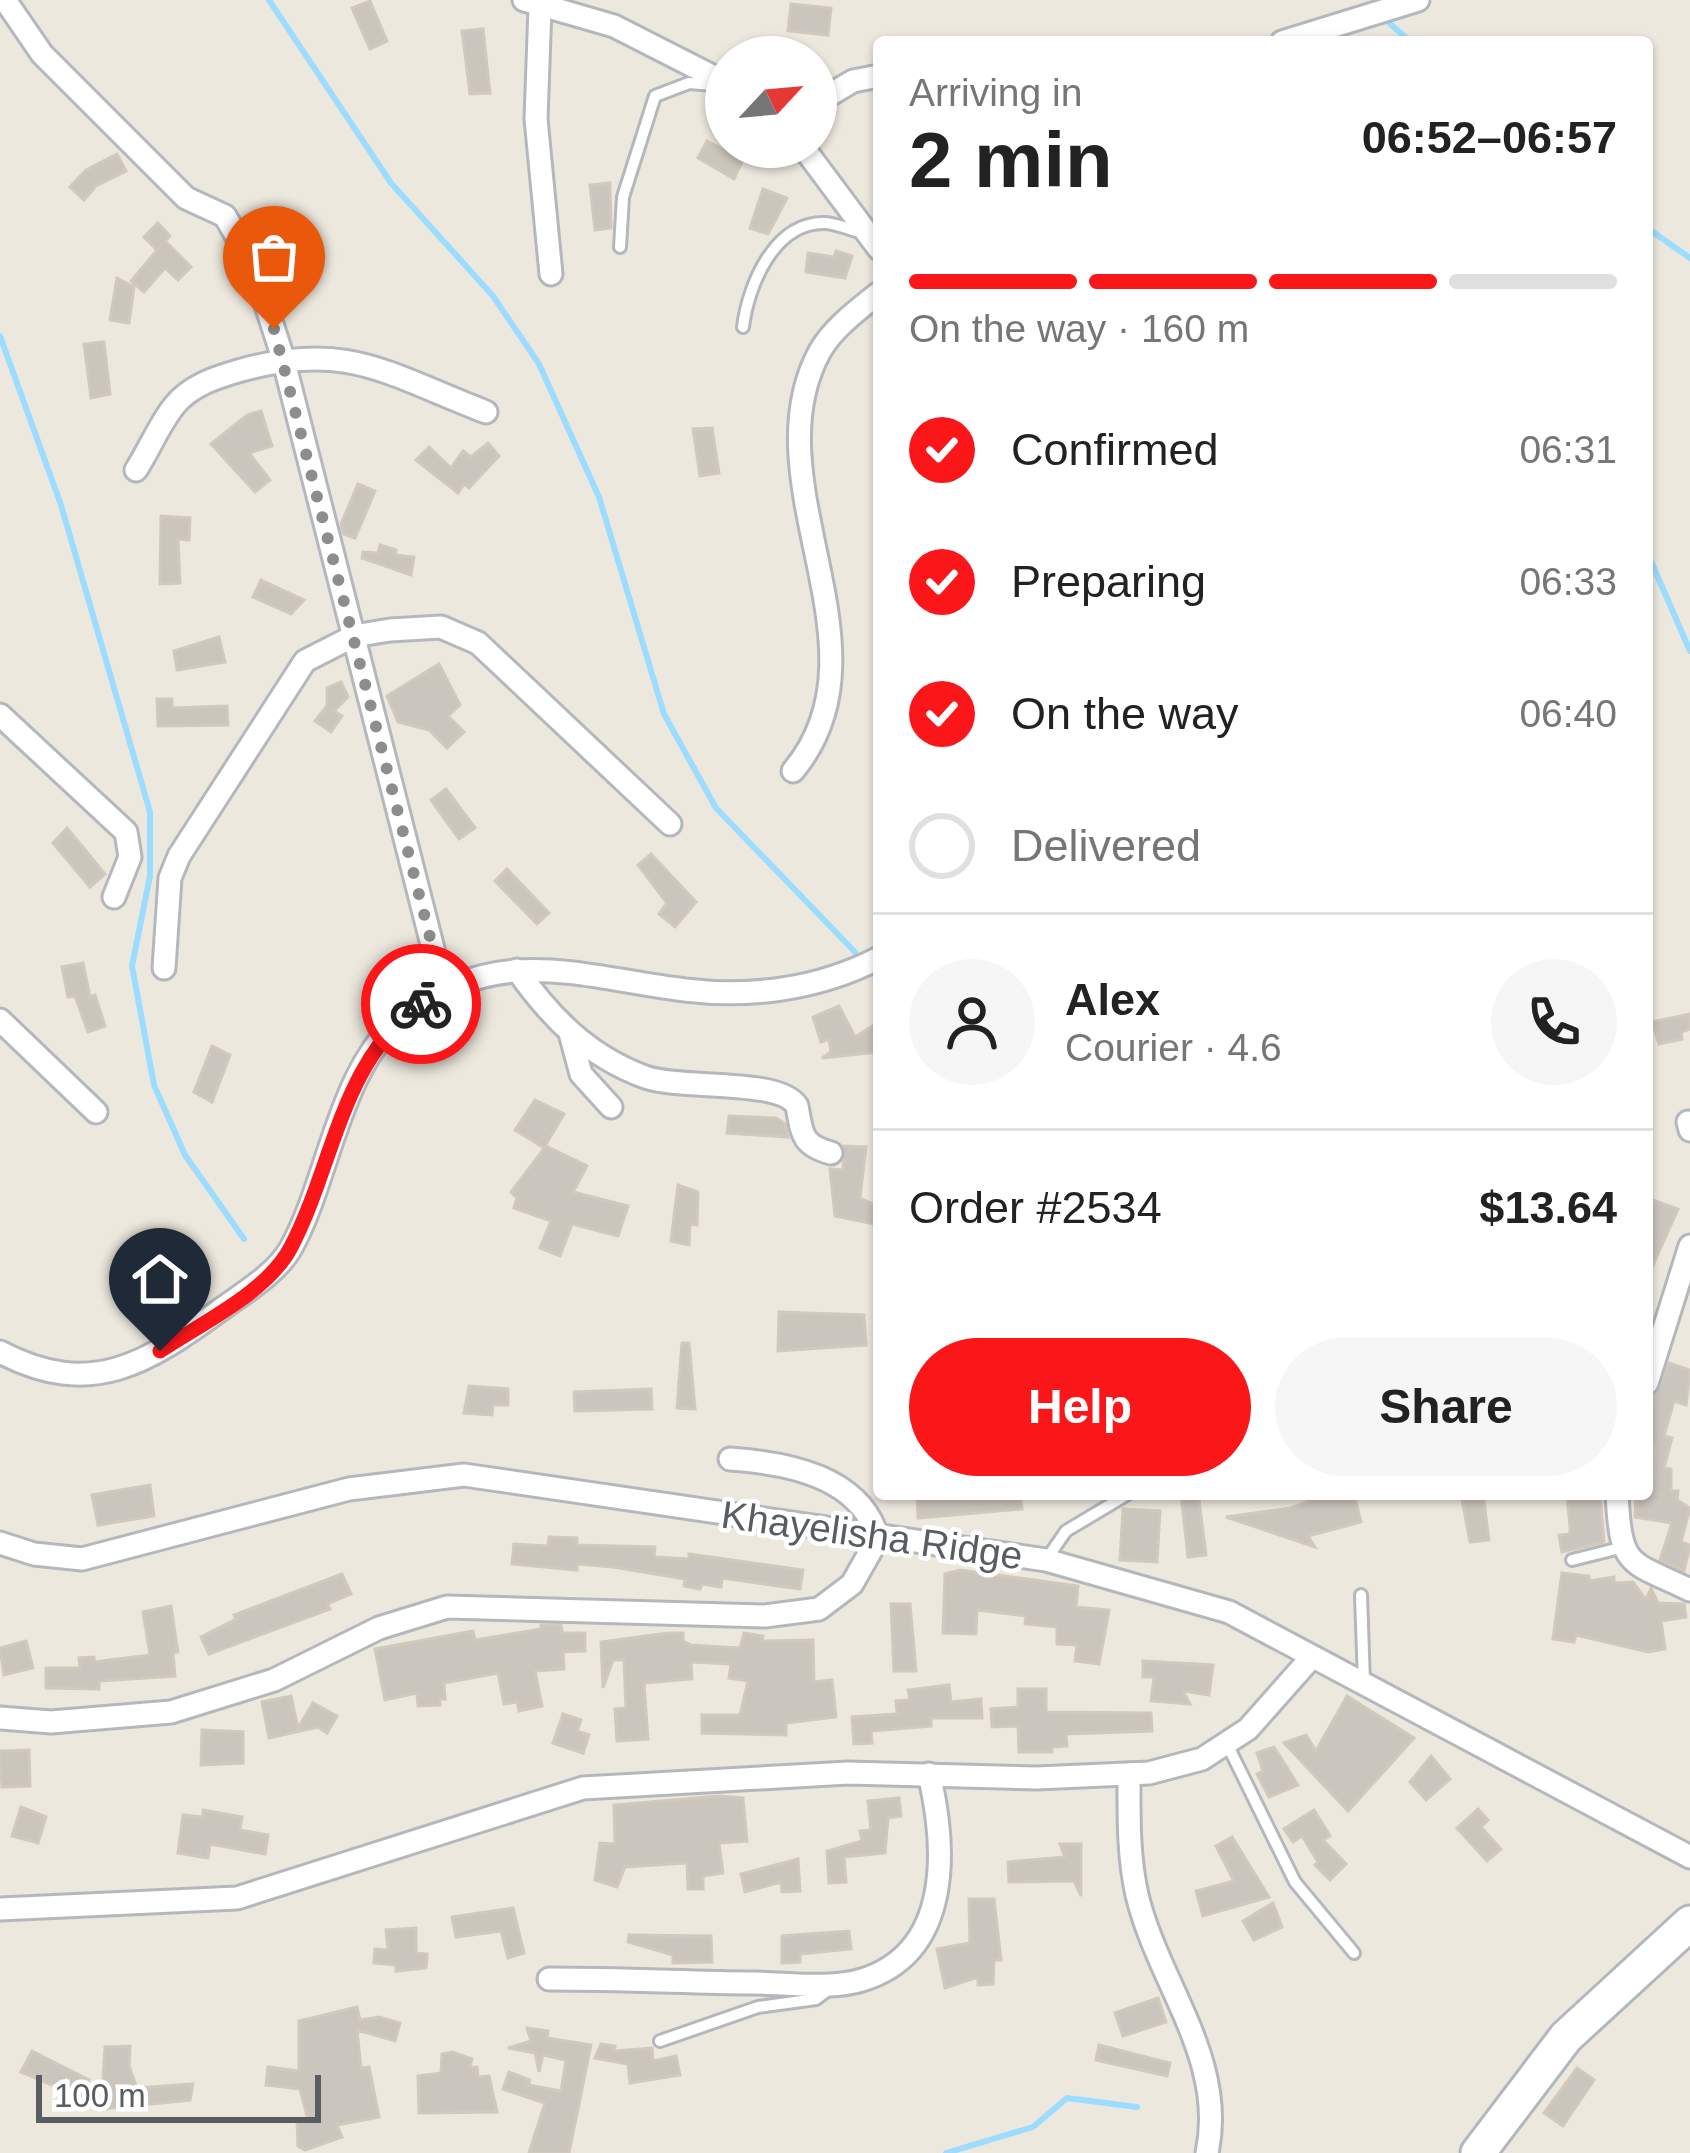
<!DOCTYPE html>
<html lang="en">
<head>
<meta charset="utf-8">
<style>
	:root { --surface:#fff; --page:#f6f6f6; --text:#222; --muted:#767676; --line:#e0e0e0; --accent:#fb1619 }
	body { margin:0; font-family:Arial,sans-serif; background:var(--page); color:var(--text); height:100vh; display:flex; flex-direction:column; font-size:45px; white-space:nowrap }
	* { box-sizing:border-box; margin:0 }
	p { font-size:39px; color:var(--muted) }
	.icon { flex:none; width:66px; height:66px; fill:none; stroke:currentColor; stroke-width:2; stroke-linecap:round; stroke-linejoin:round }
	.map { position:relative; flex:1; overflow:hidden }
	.side { position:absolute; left:873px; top:36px; width:780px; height:1464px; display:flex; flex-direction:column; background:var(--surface); border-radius:12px; box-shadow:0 3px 9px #0004 }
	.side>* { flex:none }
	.needle { width:78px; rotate:64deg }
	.fabs { position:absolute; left:705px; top:36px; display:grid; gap:24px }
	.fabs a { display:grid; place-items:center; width:132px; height:132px; border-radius:50%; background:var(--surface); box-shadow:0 3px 9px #0004; font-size:60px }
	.scale { position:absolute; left:36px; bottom:30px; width:285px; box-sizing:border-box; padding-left:12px; border:6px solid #575d61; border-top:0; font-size:33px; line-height:42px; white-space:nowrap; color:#575d61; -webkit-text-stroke:9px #fff; paint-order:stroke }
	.pin { position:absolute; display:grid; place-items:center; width:102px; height:102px; color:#fff; margin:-123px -51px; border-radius:50% 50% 50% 0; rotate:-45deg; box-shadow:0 0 12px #0007 }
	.pin .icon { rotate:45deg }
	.courier { position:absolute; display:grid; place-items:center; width:120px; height:120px; margin:-60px; border:9px solid #fb1619; border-radius:50%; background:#fff; color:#222; box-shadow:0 3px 15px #0007 }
	.summary em { font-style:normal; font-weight:700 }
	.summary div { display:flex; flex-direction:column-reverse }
	.summary { display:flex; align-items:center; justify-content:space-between; height:204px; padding:0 36px }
	h1 { font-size:78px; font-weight:700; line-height:90px }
	.bar { display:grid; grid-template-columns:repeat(4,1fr); gap:18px 12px; align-content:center; height:144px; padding:0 36px }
	.bar i { height:15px; border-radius:9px; background:var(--line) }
	.bar .selected { background:var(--accent) }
	.bar p { grid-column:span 4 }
	.line { display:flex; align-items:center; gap:30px; padding:0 36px; border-top:3px solid var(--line) }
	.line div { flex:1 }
	.round { display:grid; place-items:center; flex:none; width:126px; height:126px; border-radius:63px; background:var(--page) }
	ol { padding:0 36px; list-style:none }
	li { display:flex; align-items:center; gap:36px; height:132px }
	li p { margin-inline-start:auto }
	li .icon { padding:12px; border-radius:50%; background:var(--accent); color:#fff; stroke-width:4 }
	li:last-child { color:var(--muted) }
	li i { width:66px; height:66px; border:6px solid var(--line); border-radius:50% }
	.primary-button { display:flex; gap:24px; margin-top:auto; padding:24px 36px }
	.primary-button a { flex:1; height:138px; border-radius:72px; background:var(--accent); color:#fff; font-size:48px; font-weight:700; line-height:138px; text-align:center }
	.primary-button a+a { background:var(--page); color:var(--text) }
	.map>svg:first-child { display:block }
</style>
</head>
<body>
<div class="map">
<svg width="1690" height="2153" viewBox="0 0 1690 2153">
	<rect width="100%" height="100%" fill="#ede8de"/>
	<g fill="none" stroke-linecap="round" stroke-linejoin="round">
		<g stroke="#9cddff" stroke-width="6">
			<polyline points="269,0 391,183 493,296 539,364 599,497 664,714 716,808 855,952"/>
			<polyline points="1389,23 1411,42"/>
			<polyline points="1647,228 1690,258"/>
			<polyline points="0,336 61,505 150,812 150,876 132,966 154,1085 185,1155 244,1239"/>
			<polyline points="1647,552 1690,651"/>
			<polyline points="874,974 879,978"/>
			<polyline points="946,2153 1033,2127 1067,2098 1137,2107"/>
		</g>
	</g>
	<g fill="#cac5bd" stroke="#d2c9bc" stroke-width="3">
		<polygon points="370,1 387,41 370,49 352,8"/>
		<polygon points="791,4 831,8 828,35 788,31"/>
		<polygon points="483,29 490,93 470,94 462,31"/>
		<polygon points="707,141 743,160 734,179 698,158"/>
		<polygon points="117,154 126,171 96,186 84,200 70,187 86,170"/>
		<polygon points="610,183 611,228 595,230 590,185"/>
		<polygon points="763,189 787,198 768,234 750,228"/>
		<polygon points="158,223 170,236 165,241 191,267 178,280 165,268 144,292 131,281 163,243 157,250 144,237"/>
		<polygon points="836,251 852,256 845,278 806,272 808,253 834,257"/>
		<polygon points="117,278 134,287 129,323 110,320"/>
		<polygon points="104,342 110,394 91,398 84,344"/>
		<polygon points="261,411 272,446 249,453 270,480 255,492 211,444 247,415"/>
		<polygon points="712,428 719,473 700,476 693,429"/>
		<polygon points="488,443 499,456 469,488 464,484 458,493 416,460 429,447 451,468 463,451 471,457"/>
		<polygon points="358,484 375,491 355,538 344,534 341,524"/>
		<polygon points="161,516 190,518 189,540 178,539 180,583 160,584"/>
		<polygon points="380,545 396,550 395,555 414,557 411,575 362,558 363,552 378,553"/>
		<polygon points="261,580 304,600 291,614 253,597"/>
		<polygon points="219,637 225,662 177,670 174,651"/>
		<polygon points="439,664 460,705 448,716 464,732 447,748 429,730 398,722 387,696"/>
		<polygon points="341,682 348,697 334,711 342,716 331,732 315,721 327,706 327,688"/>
		<polygon points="157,699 172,699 172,708 227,706 228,725 158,726"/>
		<polygon points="446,789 475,828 459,839 431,800"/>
		<polygon points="67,828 105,874 90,887 53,843"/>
		<polygon points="651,854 696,902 675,927 659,914 667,903 638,865"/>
		<polygon points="507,869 549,913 537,924 495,881"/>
		<polygon points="83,963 90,997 95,995 105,1026 88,1032 75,996 68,997 62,967"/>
		<polygon points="839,1006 855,1037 879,1022 879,1052 822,1058 831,1052 829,1039 821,1042 813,1017"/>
		<polygon points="1690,1014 1690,1029 1681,1032 1682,1039 1659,1044 1652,1022"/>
		<polygon points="212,1046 230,1055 212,1102 194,1092"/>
		<polygon points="535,1100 564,1114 544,1148 515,1130"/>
		<polygon points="729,1116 776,1118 785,1124 788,1137 727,1133"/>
		<polygon points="546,1146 587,1166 573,1192 628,1206 618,1236 572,1224 560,1256 540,1248 551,1221 514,1208 517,1198 511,1192"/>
		<polygon points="844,1146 866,1147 860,1198 879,1207 879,1225 835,1216 830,1169 843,1170"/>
		<polygon points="678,1185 698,1192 697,1225 690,1224 689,1245 671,1241"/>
		<polygon points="1647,1198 1678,1209 1649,1274 1647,1274"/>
		<polygon points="154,1248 171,1256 176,1252 186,1262 165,1285 141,1262"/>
		<polygon points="779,1312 864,1315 866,1345 778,1351"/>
		<polygon points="682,1343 689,1343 695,1409 677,1408"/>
		<polygon points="1669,1363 1690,1370 1686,1405 1674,1401 1664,1436 1672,1438 1664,1468 1671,1469 1671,1491 1678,1491 1677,1500 1690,1508 1681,1542 1690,1545 1684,1571 1660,1560 1672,1523 1635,1517 1636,1494 1651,1488 1655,1446 1647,1444 1647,1414"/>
		<polygon points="469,1386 508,1389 508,1405 493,1405 492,1415 464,1413"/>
		<polygon points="651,1389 652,1409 575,1411 574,1392"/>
		<polygon points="150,1485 154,1516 98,1525 92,1495"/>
		<polygon points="972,1494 1020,1494 1022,1509 918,1518 917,1499"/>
		<polygon points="1181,1494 1199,1500 1206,1555 1188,1557"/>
		<polygon points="1328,1494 1354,1494 1361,1522 1308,1536 1315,1547 1226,1517 1291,1508"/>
		<polygon points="1461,1494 1483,1494 1489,1540 1470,1542"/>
		<polygon points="1567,1494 1600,1494 1604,1542 1562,1552 1559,1535 1570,1534 1570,1527"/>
		<polygon points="1123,1509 1160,1511 1157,1562 1120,1560"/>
		<polygon points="549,1537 577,1538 577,1545 655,1547 654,1557 689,1559 689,1554 803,1570 800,1589 722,1578 721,1587 702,1584 700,1589 684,1586 685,1579 613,1567 577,1564 577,1570 512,1564 514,1544 548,1546"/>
		<polygon points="960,1570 1078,1586 1076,1607 1109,1610 1099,1664 1075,1661 1077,1645 1057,1644 1057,1627 1025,1624 1026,1616 977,1610 976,1634 943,1633 945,1574"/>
		<polygon points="1562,1573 1589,1576 1589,1581 1614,1577 1614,1583 1633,1582 1646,1600 1651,1588 1658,1603 1684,1604 1686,1617 1661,1621 1665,1649 1648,1652 1576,1635 1574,1642 1553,1639"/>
		<polygon points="342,1574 351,1594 327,1604 330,1609 209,1654 201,1637 236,1619 234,1615"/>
		<polygon points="891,1604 910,1604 916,1671 894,1671"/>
		<polygon points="171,1606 178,1652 173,1653 175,1676 99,1681 99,1689 46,1688 46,1668 80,1668 79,1658 94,1657 94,1662 150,1655 143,1612"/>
		<polygon points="541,1625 561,1625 562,1633 585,1633 585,1651 563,1652 564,1669 535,1671 542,1706 519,1711 517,1702 504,1704 498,1673 444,1683 445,1699 439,1699 440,1705 418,1706 417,1693 385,1700 375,1649 473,1631 475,1640 541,1629"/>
		<polygon points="668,1633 683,1633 683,1641 691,1645 740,1648 744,1633 763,1636 762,1641 813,1640 814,1682 832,1680 836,1717 786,1723 786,1735 702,1733 702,1715 740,1715 748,1681 729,1678 731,1664 691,1662 692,1679 644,1683 648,1739 617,1741 615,1709 626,1708 624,1660 613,1660 603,1688 601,1642"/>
		<polygon points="26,1641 33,1668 4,1675 0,1648"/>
		<polygon points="1143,1661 1213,1665 1209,1695 1183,1691 1190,1704 1151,1701 1154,1677 1143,1677"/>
		<polygon points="949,1685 951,1702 981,1699 982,1718 931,1718 931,1726 871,1731 872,1743 854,1744 852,1717 897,1714 896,1701 910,1700 908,1690"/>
		<polygon points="1018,1689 1046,1689 1046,1712 1151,1713 1152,1731 1066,1734 1067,1746 1052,1747 1052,1752 1019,1752 1018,1726 992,1727 991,1709 1018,1707"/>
		<polygon points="291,1696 298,1728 313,1703 337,1716 327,1733 318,1727 269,1738 262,1702"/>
		<polygon points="1347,1696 1414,1738 1348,1811 1284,1743 1306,1735 1316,1751"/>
		<polygon points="563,1714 581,1720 577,1731 589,1735 583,1753 553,1743"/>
		<polygon points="202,1730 243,1732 243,1763 201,1765"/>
		<polygon points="1274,1747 1298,1785 1269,1797 1257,1774 1263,1771 1257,1753"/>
		<polygon points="29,1750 30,1786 2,1787 0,1751"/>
		<polygon points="1431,1756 1450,1779 1426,1800 1410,1782"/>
		<polygon points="718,1796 743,1798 747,1841 719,1843 723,1873 703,1876 703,1889 688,1889 687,1863 625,1867 617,1887 595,1880 600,1843 615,1844 614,1805"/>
		<polygon points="899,1798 901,1816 888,1818 885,1853 844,1857 846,1882 829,1883 827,1851 862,1841 860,1831 871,1830 868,1801"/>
		<polygon points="21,1807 46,1817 38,1843 12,1836"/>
		<polygon points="1478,1809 1488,1820 1481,1827 1501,1849 1487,1861 1457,1828"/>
		<polygon points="203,1810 242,1817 240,1830 268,1835 265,1854 210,1844 208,1858 178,1853 183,1815 203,1817"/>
		<polygon points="1314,1810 1330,1836 1323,1840 1346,1864 1330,1880 1315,1865 1318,1862 1302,1836 1293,1842 1284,1829"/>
		<polygon points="1232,1837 1269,1897 1203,1916 1196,1891 1234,1881 1216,1846"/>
		<polygon points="1060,1844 1081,1844 1081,1896 1074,1881 1009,1882 1008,1862 1065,1857"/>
		<polygon points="798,1859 800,1891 782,1892 781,1882 745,1892 741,1874"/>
		<polygon points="969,1899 994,1899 1001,1960 994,1960 993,1984 978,1985 978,1977 945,1988 937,1949 970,1943"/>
		<polygon points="1273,1903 1282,1927 1254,1940 1243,1921"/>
		<polygon points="513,1908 524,1953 508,1958 501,1931 456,1937 452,1917"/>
		<polygon points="416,1928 416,1953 427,1954 426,1968 396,1971 396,1965 374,1963 375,1949 388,1950 386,1930"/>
		<polygon points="849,1931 851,1949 800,1954 800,1962 782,1963 782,1936"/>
		<polygon points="629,1935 711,1936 712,1962 673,1963 673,1955 628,1942"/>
		<polygon points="1158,1998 1166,2022 1123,2036 1115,2013"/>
		<polygon points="357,2007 360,2020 379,2017 400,2023 395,2041 357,2030 361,2068 369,2067 379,2117 337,2125 342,2137 305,2150 298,2146 297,2120 308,2120 300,2089 266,2085 268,2067 299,2071 299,2021"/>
		<polygon points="527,2028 548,2031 547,2038 591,2045 569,2153 529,2153 545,2103 503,2089 509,2072 530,2080 528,2085 561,2091 566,2060 543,2055 539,2072 535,2053 508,2048 531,2041"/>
		<polygon points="601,2044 615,2046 614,2051 652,2048 653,2061 676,2056 680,2075 630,2083 628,2064 595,2058"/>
		<polygon points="1099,2045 1170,2063 1167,2076 1096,2060"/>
		<polygon points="130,2046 129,2066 137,2088 193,2084 190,2100 101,2109 105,2047"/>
		<polygon points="32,2051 89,2080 80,2097 21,2072"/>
		<polygon points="452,2052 472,2059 470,2068 477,2067 478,2077 489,2076 497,2112 419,2113 418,2076 441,2073 442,2054"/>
		<polygon points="1577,2068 1594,2080 1563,2126 1544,2113"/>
	</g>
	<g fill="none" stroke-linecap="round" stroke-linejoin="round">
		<defs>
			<g id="lane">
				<polyline points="620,247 623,197 655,96 689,83 725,86"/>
				<path d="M743,327C748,286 774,221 826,223C838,224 851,230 863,233"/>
				<polyline points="1046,1560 1066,1531 1128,1494"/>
				<polyline points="1572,1560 1620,1548"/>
				<polyline points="1361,1595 1364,1683"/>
				<polyline points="1227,1744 1295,1882 1354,1953"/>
				<polyline points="660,2041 758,2007 816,1999 832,1987"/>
			</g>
			<g id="street">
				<polyline points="5,0 42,54 186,198 225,216 253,265 283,358 443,988"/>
				<polyline points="524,0 614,26 726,83"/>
				<polyline points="540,7 536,119 551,274"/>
				<polyline points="1282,42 1418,0"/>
				<polyline points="816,103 853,81 879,76"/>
				<polyline points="803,147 879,249"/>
				<path d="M136,470C149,450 159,425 174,406C190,386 214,378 238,371C347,340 387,374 486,412"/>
				<polyline points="0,715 126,832 130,857 114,897"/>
				<path d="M793,771C896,648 748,482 820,351C833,328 859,309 879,293"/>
				<polyline points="164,968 170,878 179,856 305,661 354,636 390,630 441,627 478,643 670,824"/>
				<path d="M517,970C551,1018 588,1056 645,1077C681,1090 780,1078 797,1106C802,1133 801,1145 831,1153"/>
				<polyline points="0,1020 96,1112"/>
				<polyline points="570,1033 581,1074 611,1107"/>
				<polyline points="1688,1122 1690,1130"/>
				<path d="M0,1352C92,1400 147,1363 223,1308C245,1292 277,1273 291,1248C330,1178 338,1066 406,1014C500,943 580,977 685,990C751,998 819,989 879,958"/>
				<polyline points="1647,1383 1690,1246"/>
				<path d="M1617,1494C1621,1569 1628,1560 1690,1590"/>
				<polyline points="0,1543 34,1554 82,1559 349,1489 464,1475 1046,1560 1229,1612 1690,1857"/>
				<path d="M0,1718L51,1722L171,1712L274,1680L379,1628L447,1607L765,1616L819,1609L852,1584L878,1538C860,1476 787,1463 730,1459"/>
				<path d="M1129,1774C1129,1815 1128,1855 1137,1895C1158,1983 1227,2059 1207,2153"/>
				<polyline points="0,1909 237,1898 583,1788 848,1773 1037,1778 1149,1773 1202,1759 1248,1729 1310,1659"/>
				<path d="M549,1979C617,1979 684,1982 752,1983C786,1983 830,1990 862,1980C953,1952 946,1846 929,1774"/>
			</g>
			<polyline id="secondary" points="1478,2153 1566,2037 1690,1923"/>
		</defs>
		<use href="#lane" stroke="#b4b8bd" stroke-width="16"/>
		<use href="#street" stroke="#b4b8bd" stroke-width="27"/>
		<use href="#secondary" stroke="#b2b7bd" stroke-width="39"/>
		<use href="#lane" stroke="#fff" stroke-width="10"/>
		<use href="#street" stroke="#fff" stroke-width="21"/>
		<use href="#secondary" stroke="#fff" stroke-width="33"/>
	</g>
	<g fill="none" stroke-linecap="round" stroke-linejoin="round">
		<polyline stroke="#8c8e8d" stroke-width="12" stroke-dasharray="0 21.6" points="274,329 443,988 421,1004"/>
		<path stroke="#fb1619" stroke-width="15" d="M160,1351C200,1324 268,1292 291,1247C334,1165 341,1060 421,1004"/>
	</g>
	<g text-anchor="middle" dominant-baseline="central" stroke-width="9" stroke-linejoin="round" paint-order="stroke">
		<g font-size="39" fill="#575d61" stroke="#fff">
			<text transform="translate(872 1535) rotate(8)">Khayelisha Ridge</text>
		</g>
	</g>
</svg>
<div class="fabs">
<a><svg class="needle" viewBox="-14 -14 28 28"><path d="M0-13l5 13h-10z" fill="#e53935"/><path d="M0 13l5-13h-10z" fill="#767676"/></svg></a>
</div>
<div class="scale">100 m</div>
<div class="pin" style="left:274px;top:329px;background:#ea580c"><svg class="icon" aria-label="bag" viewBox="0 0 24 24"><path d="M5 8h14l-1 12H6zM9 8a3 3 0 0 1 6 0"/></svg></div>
<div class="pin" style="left:160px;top:1351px;background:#1f2937"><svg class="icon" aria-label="home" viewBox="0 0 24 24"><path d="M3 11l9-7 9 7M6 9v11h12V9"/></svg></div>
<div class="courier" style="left:421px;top:1004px"><svg class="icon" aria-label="bike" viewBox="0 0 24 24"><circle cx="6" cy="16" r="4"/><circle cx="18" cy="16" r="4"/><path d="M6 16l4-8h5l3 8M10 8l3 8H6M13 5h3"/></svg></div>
<section class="side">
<div class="summary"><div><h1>2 min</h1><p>Arriving in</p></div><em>06:52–06:57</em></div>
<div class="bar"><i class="selected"></i><i class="selected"></i><i class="selected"></i><i></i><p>On the way · 160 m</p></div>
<ol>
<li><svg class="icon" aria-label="check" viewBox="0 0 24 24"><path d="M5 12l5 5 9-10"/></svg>Confirmed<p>06:31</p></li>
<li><svg class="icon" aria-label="check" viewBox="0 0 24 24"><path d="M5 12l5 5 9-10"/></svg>Preparing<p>06:33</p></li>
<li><svg class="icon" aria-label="check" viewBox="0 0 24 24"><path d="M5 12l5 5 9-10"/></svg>On the way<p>06:40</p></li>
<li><i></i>Delivered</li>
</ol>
<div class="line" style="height:216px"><a class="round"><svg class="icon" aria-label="person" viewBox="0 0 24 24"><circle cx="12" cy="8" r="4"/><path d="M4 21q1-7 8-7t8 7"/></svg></a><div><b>Alex</b><p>Courier · 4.6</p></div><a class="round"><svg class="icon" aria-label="phone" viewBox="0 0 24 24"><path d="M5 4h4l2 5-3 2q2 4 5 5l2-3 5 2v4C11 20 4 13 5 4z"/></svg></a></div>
<div class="line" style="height:156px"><div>Order #2534</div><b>$13.64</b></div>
<div class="primary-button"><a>Help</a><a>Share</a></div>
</section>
</div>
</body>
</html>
